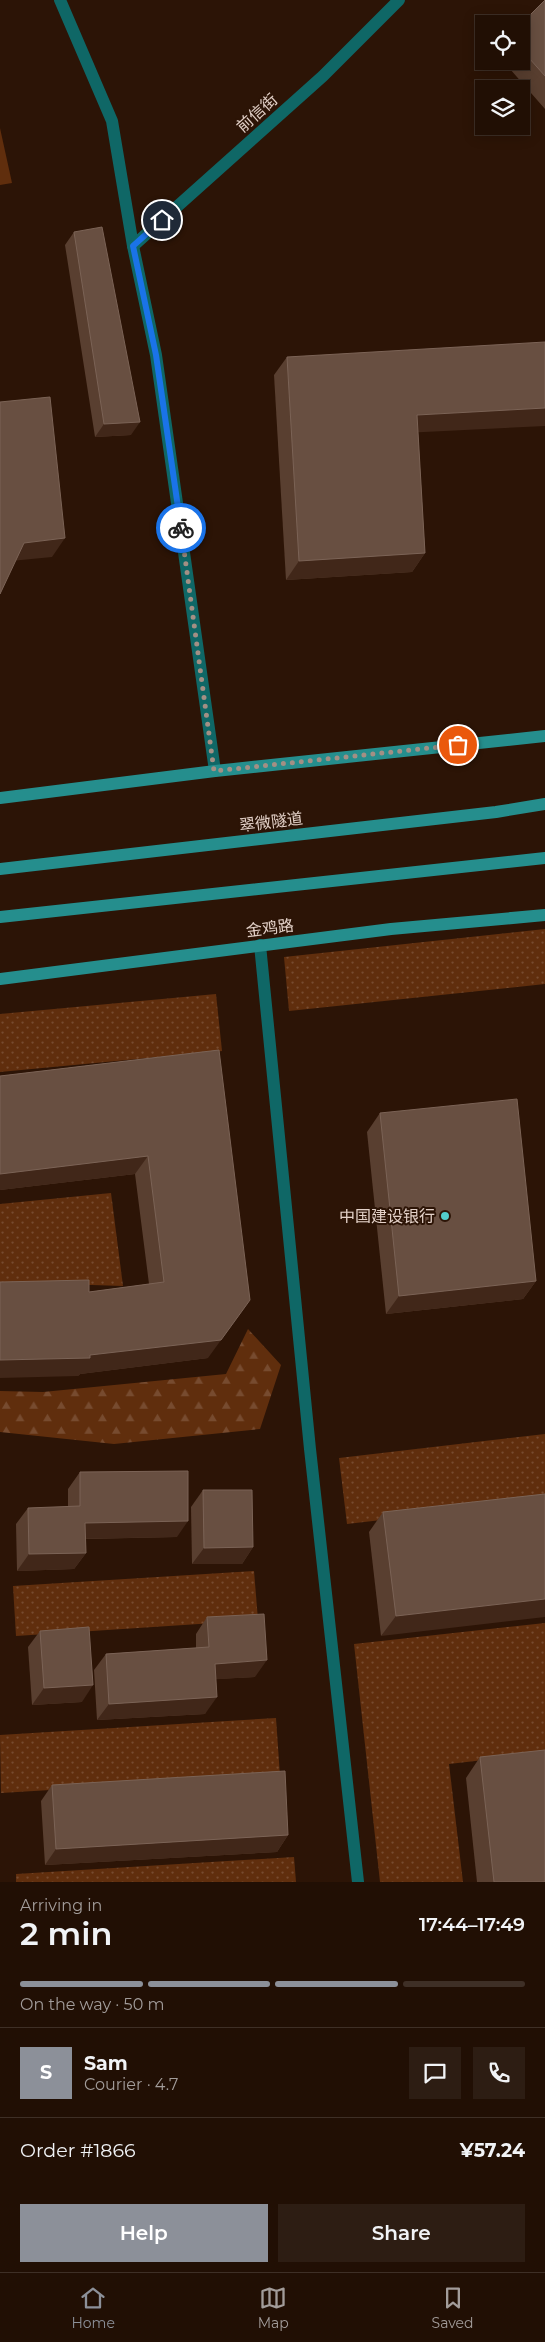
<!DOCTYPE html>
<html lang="en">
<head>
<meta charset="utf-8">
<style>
	:root { --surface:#210f04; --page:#2d1d13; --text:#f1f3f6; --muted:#a29c9a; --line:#3e2f26; --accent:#8c9099 }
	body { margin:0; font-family:Montserrat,"Noto Sans SC",sans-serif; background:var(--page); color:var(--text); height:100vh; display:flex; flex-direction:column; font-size:19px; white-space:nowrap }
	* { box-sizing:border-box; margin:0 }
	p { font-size:16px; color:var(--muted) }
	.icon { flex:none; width:28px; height:28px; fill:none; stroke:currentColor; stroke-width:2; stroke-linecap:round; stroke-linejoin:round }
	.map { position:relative; height:1882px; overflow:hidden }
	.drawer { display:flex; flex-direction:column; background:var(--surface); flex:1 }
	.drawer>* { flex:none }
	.controls { position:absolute; left:475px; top:15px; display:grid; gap:10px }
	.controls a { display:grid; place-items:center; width:55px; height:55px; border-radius:0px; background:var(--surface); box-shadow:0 2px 12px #0003,0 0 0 1px var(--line); font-size:25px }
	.pin { position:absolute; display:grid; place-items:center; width:42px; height:42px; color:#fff; margin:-21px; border:2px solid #fff; border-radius:50%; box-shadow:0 1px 5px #0007 }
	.courier { position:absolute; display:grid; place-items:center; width:50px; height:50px; margin:-25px; border:4px solid #1a73e8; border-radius:50%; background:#fff; color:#222; box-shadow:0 1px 6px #0007 }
	.headline em { font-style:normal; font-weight:600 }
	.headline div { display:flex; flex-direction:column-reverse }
	.headline { display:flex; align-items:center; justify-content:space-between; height:85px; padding:0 20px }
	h1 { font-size:32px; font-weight:600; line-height:38px }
	.bar { display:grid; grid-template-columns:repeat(4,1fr); gap:8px 5px; align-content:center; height:60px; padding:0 20px }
	.bar i { height:6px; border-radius:4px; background:var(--line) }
	.bar .current { background:var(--accent) }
	.bar p { grid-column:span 4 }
	.line { display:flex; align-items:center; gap:12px; padding:0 20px; border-top:1px solid var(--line) }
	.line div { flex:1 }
	.round { display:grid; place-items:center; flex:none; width:52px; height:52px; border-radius:0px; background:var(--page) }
	.primary-button { display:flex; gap:10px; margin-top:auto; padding:10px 20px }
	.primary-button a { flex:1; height:58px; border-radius:0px; background:var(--accent); color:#fff; font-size:20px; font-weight:600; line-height:58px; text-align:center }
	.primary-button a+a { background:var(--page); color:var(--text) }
	.tab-bar { display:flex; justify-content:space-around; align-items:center; height:70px; border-top:1px solid var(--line); background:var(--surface); font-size:14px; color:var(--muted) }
	.tab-bar a { display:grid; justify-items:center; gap:2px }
	.tab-bar .current { color:var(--accent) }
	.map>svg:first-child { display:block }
</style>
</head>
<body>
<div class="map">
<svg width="545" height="1882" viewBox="0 0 545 1882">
	<defs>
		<pattern id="grass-dots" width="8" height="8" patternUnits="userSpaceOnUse" patternTransform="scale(1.25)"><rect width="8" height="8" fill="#602e0d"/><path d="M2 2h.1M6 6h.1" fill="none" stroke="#774b2f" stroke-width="1.8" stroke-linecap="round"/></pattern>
		<pattern id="forest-firs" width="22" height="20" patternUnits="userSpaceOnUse" patternTransform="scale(1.25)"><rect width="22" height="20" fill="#602e0d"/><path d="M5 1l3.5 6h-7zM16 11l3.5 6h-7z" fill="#774b2f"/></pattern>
	</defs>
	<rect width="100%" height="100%" fill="#2c1406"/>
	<g fill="url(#grass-dots)">
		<polygon points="545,929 545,984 289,1011 284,957"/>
		<polygon points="216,994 222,1051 0,1072 0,1014"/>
		<polygon points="111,1193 123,1286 0,1282 0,1204"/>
		<polygon points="545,1434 545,1501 347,1524 339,1458"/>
		<polygon points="254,1571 258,1620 16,1636 13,1586"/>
		<polygon points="545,1623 545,1753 449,1764 463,1882 380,1882 354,1644"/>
		<polygon points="276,1718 280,1776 1,1793 0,1735"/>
		<polygon points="294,1857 296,1882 16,1882 16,1874"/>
	</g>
	<polygon fill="url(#forest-firs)" points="248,1329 281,1365 260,1429 114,1444 0,1432 0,1391 43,1392 226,1374"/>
	<polygon fill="#602e0d" points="0,128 12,183 0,185"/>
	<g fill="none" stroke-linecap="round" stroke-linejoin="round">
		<g stroke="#0f6766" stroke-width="12">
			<polyline points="60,0 112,121 133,246 156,355 215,771"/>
			<polyline points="133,246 323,76 399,0"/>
			<polyline points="260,945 310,1449 358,1882"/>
		</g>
		<g stroke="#258e8d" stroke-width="12">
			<polyline points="0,798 215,771 545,736"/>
			<polyline points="0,869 496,812 545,804"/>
			<polyline points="0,917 545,858"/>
			<polyline points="0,979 391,929 545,915"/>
		</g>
	</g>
	<g fill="#593f30">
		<polygon points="545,0 545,109 503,61 521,61 521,24"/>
		<polygon points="74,232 131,435 95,437 65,245"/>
		<polygon points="287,357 418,432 425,553 412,572 286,580 274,375"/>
		<polygon points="219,1050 208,1358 80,1374 78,1376 89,1292 149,1284 135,1174 0,1190 0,1076"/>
		<polygon points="380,1113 536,1281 523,1299 386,1314 367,1132"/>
		<polygon points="80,1472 177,1537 86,1539 86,1553 74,1569 17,1571 16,1524 28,1508 68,1507 68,1489"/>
		<polygon points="203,1490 253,1547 242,1564 192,1564 191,1507"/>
		<polygon points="545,1494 381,1636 369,1532 383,1512"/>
		<polygon points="207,1617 255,1677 216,1679 205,1714 97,1720 94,1670 106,1654 196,1648 196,1634"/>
		<polygon points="40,1631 82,1702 32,1705 28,1647"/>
		<polygon points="480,1757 545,1882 477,1882 466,1778"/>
		<polygon points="52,1785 288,1835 277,1852 45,1865 41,1801"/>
	</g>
	<g fill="#412719">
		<polygon points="545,408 545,426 404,433 417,415"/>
		<polygon points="140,422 131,435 95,437 104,424"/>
		<polygon points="65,538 52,557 11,561 24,543"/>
		<polygon points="425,553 412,572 286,580 299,561"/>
		<polygon points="148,1156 135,1174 0,1190 0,1174"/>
		<polygon points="536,1281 523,1299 386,1314 399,1296"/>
		<polygon points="250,1300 208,1358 80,1374 78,1376 0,1378 0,1360 90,1355"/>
		<polygon points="188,1521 177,1537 74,1539 85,1523"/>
		<polygon points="253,1547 242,1564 192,1564 204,1548"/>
		<polygon points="86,1553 74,1569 17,1571 29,1554"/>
		<polygon points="545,1599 545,1617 381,1636 396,1616"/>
		<polygon points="267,1660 255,1677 203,1680 215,1664"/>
		<polygon points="93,1685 82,1702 32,1705 44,1688"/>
		<polygon points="217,1697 205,1714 97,1720 109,1704"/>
		<polygon points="288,1835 277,1852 45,1865 56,1849"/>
	</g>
	<g fill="#684f41" stroke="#7b6356">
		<polygon points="545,0 545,76 521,49 521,24"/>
		<polygon points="102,227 140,422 104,424 74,232"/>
		<polygon points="545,342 545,408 417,415 425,553 299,561 287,357"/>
		<polygon points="50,397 65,538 24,543 0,594 0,402"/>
		<polygon points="219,1050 250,1300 221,1340 90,1355 90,1358 0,1360 0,1282 89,1280 89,1292 164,1282 148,1156 0,1174 0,1076"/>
		<polygon points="517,1099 536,1281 399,1296 380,1113"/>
		<polygon points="188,1471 188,1521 85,1523 86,1553 29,1554 28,1508 80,1506 80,1472"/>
		<polygon points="203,1490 252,1490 253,1547 204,1548"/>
		<polygon points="545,1494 545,1599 396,1616 383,1512"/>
		<polygon points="264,1614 267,1660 215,1664 217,1697 109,1704 106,1654 209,1647 207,1617"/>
		<polygon points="89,1627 93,1685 44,1688 40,1631"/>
		<polygon points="545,1750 545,1882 494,1882 480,1757"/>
		<polygon points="285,1771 288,1835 56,1849 52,1785"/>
	</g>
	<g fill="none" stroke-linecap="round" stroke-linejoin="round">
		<polyline stroke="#a38f84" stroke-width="5" stroke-dasharray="0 9" points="181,528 214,771 458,745"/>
		<polyline stroke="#1a73e8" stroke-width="6" points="162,220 133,246 156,355 181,528"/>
	</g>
	<circle fill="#53cdcb" stroke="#2c1406" stroke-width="2" cx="445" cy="1216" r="5"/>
	<g text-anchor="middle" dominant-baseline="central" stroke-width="4" stroke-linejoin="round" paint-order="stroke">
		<g font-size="16" fill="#e3d1c8" stroke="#2c1406">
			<text transform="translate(257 113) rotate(-42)">前信街</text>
			<text transform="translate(271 822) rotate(-7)">翠微隧道</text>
			<text transform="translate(270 928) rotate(-7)">金鸡路</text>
		</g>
		<g font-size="16" fill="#e3d1c8" stroke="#2c1406" text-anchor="end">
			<text x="435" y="1216">中国建设银行</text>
		</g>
	</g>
</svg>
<div class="controls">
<a><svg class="icon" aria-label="locate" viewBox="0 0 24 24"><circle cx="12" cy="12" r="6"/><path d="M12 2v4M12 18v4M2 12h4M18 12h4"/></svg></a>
<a><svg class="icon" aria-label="layers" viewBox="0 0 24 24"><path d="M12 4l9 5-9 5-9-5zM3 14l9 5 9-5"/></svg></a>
</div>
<div class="pin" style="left:458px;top:745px;background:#ea580c"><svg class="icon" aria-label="bag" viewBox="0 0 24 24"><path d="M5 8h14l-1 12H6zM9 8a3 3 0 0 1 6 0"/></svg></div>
<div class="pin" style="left:162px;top:220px;background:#1f2937"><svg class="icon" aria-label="home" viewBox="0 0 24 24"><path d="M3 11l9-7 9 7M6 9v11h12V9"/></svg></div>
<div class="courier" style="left:181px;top:528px"><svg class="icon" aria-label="bike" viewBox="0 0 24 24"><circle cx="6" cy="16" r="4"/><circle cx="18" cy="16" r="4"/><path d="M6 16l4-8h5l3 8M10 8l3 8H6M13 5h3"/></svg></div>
</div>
<section class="drawer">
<div class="headline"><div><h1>2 min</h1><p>Arriving in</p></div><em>17:44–17:49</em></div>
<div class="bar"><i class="current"></i><i class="current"></i><i class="current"></i><i></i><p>On the way · 50 m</p></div>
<div class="line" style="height:90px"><b class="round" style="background:var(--accent);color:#fff">S</b><div><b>Sam</b><p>Courier · 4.7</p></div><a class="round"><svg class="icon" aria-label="chat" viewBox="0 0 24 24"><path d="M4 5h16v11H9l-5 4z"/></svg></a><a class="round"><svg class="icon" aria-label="phone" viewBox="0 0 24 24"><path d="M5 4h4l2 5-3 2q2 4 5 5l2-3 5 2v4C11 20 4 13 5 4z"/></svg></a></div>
<div class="line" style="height:65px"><div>Order #1866</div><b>¥57.24</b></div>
<div class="primary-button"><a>Help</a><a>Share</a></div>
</section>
<nav class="tab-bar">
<a class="current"><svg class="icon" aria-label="home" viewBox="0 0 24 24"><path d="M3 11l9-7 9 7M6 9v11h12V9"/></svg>Home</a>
<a><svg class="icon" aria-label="map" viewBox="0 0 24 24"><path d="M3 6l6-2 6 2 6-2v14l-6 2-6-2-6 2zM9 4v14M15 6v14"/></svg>Map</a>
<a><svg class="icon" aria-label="saved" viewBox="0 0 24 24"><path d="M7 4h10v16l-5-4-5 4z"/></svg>Saved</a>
</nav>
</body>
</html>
